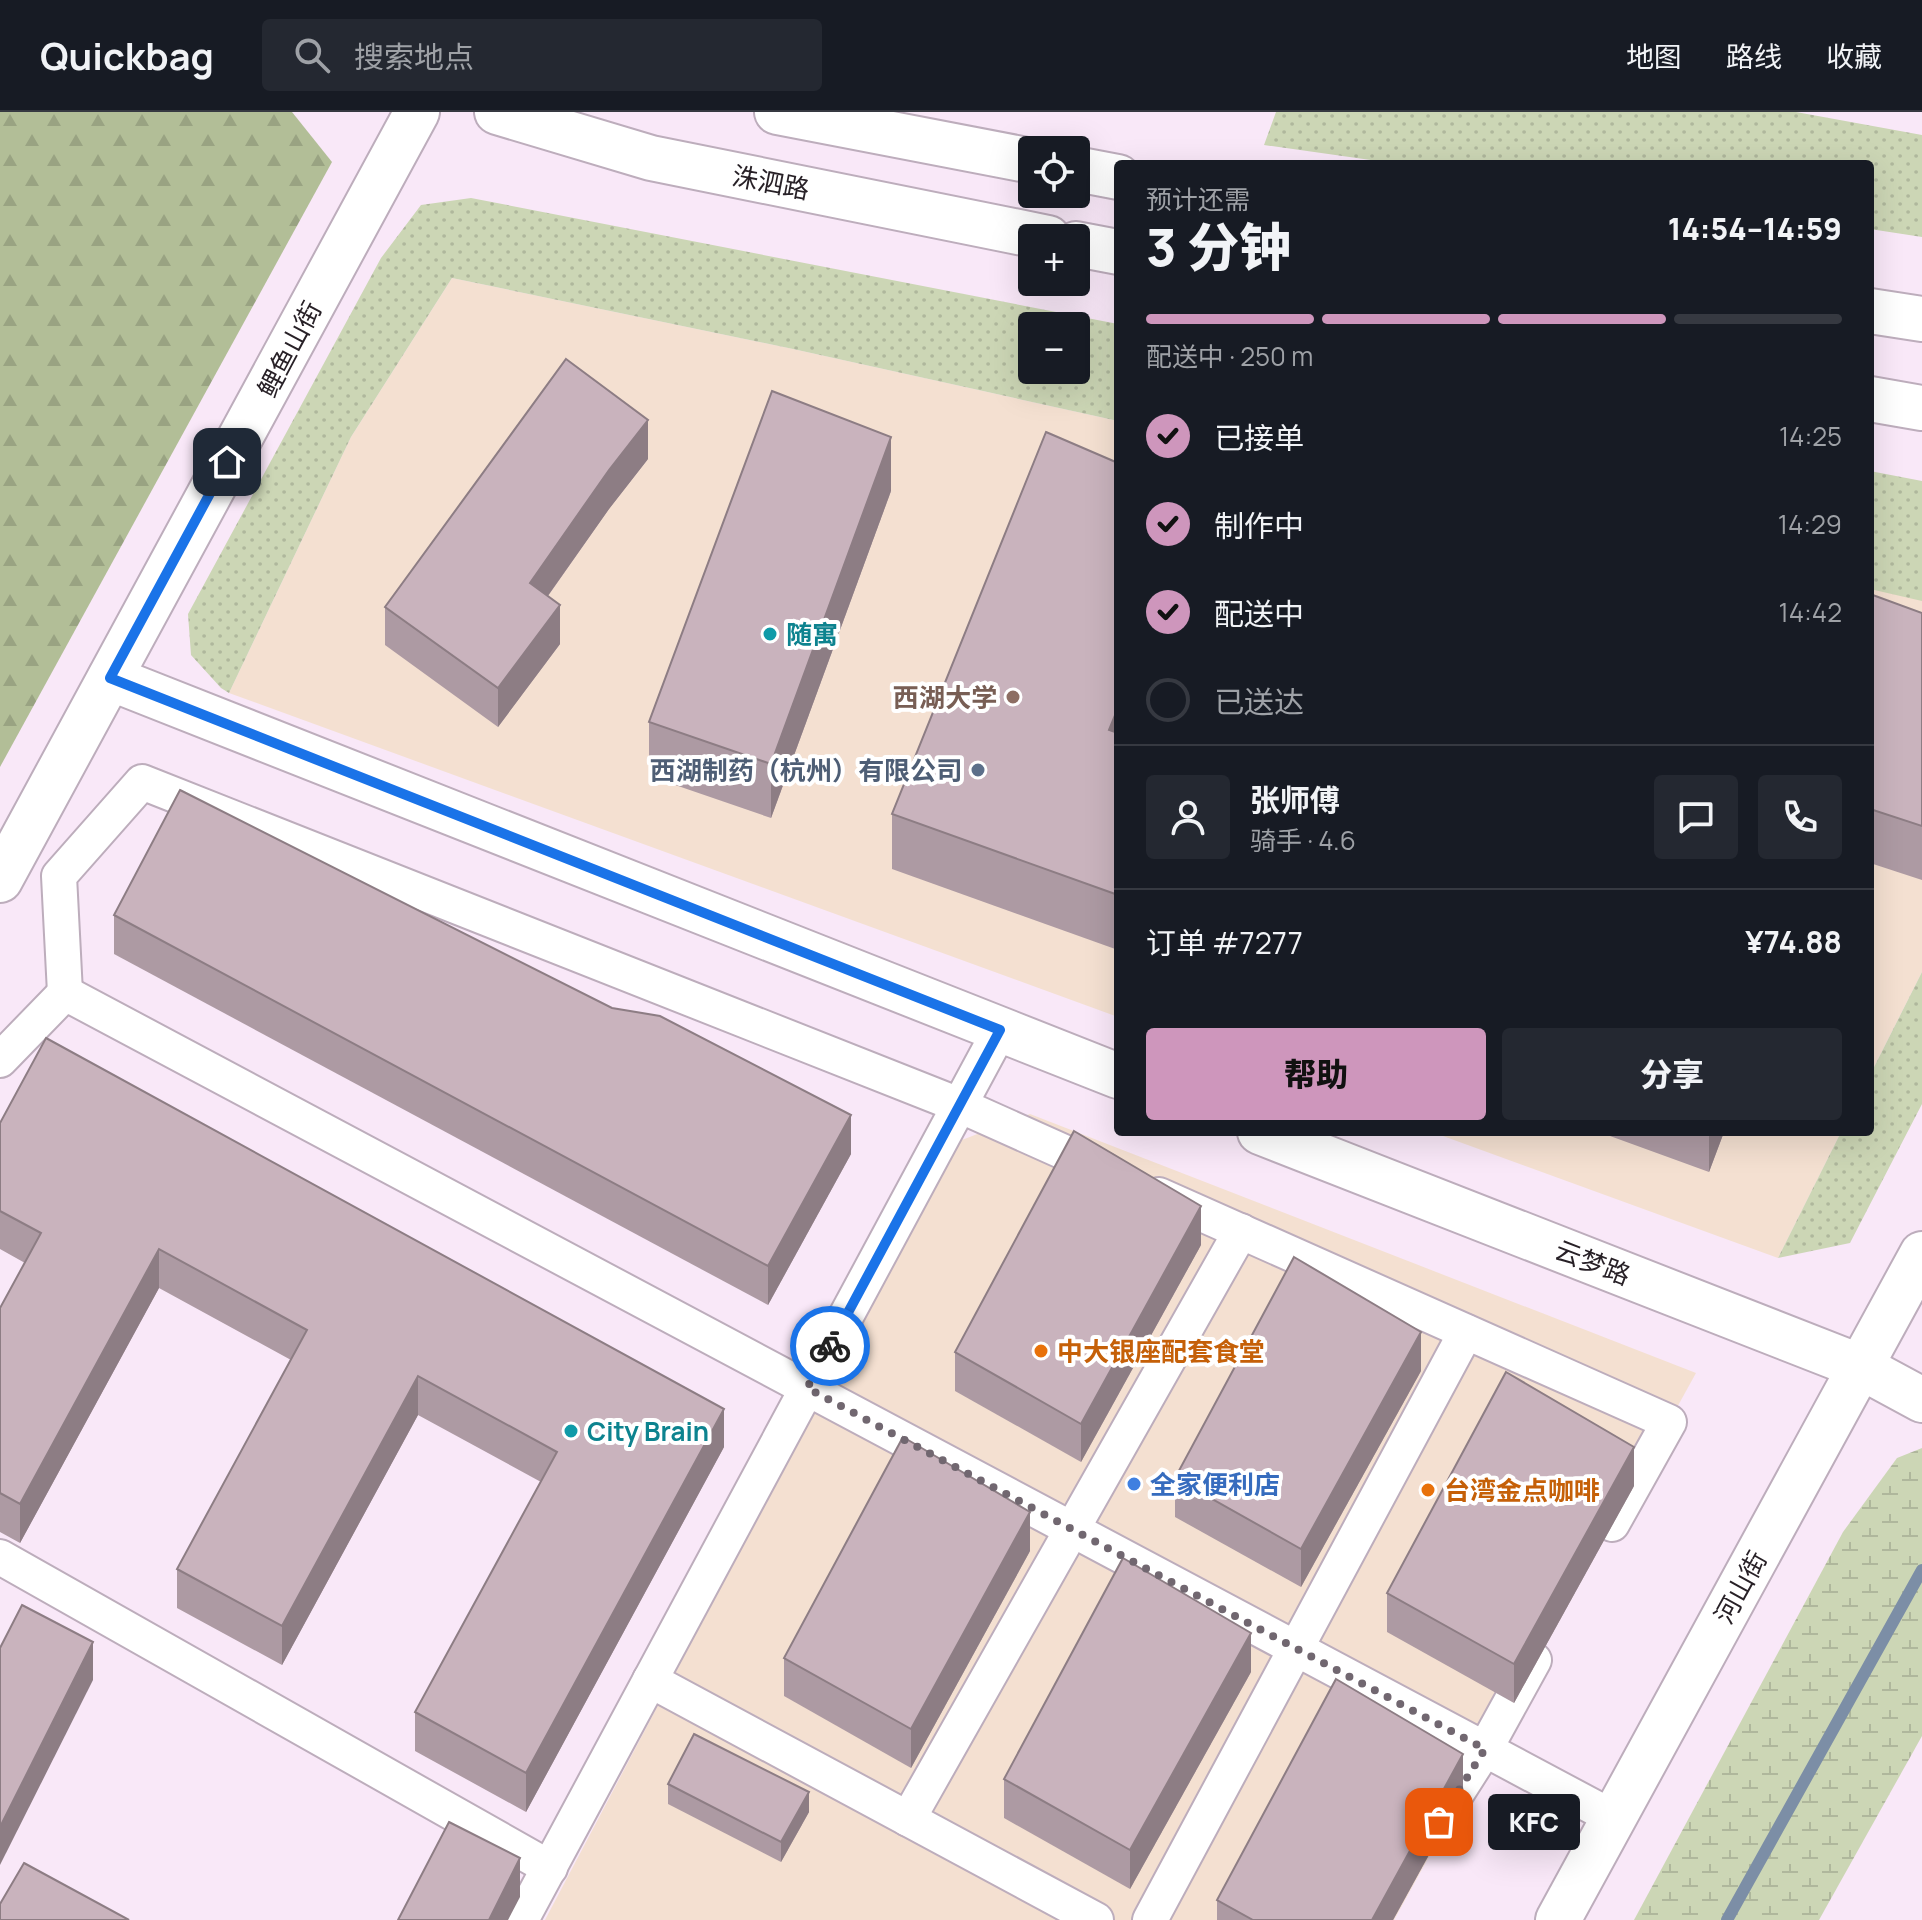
<!DOCTYPE html>
<html lang="zh">
<head>
<meta charset="utf-8">
<style>
	:root { --surface:#171b24; --page:#242831; --text:#f1f3f6; --muted:#9ea1a6; --line:#363941; --accent:#ce96bc }
	body { margin:0; font-family:Manrope,"Noto Sans SC",sans-serif; background:var(--page); color:var(--text); height:100vh; display:flex; flex-direction:column; font-size:30px; white-space:nowrap }
	* { box-sizing:border-box; margin:0 }
	p { font-size:26px; color:var(--muted) }
	.icon { flex:none; width:44px; height:44px; fill:none; stroke:currentColor; stroke-width:2; stroke-linecap:round; stroke-linejoin:round }
	.map { position:relative; flex:1; overflow:hidden }
	.details { position:absolute; left:1114px; top:48px; width:760px; height:976px; display:flex; flex-direction:column; background:var(--surface); border-radius:8px; box-shadow:0 8px 32px #0002 }
	.details>* { flex:none }
	.controls { position:absolute; left:1018px; top:24px; display:grid; gap:16px }
	.controls a { display:grid; place-items:center; width:72px; height:72px; border-radius:8px; background:var(--surface); box-shadow:0 8px 32px #0002; font-size:40px }
	.pin { position:absolute; display:grid; place-items:center; width:68px; height:68px; color:#fff; margin:-34px; border-radius:16px; box-shadow:0 4px 12px #0006 }
	.courier { position:absolute; display:grid; place-items:center; width:80px; height:80px; margin:-40px; border:6px solid #1a73e8; border-radius:50%; background:#fff; color:#222; box-shadow:0 2px 10px #0007 }
	.bubble { position:absolute; height:56px; border-radius:8px; background:var(--surface); box-shadow:0 8px 32px #0002; font-size:26px; font-weight:800; line-height:56px; text-align:center }
	.summary em { font-style:normal; font-weight:800 }
	.summary div { display:flex; flex-direction:column-reverse }
	.summary { display:flex; align-items:center; justify-content:space-between; height:136px; padding:0 32px }
	h1 { font-size:52px; font-weight:800; line-height:60px }
	.bar { display:grid; grid-template-columns:repeat(4,1fr); gap:12px 8px; align-content:center; height:96px; padding:0 32px }
	.bar i { height:10px; border-radius:6px; background:var(--line) }
	.bar .on { background:var(--accent) }
	.bar p { grid-column:span 4 }
	.line { display:flex; align-items:center; gap:20px; padding:0 32px; border-top:2px solid var(--line) }
	.line div { flex:1 }
	.round { display:grid; place-items:center; flex:none; width:84px; height:84px; border-radius:8px; background:var(--page) }
	ol { padding:0 32px; list-style:none }
	li { display:flex; align-items:center; gap:24px; height:88px }
	li p { margin-inline-start:auto }
	li .icon { padding:8px; border-radius:50%; background:var(--accent); color:#111; stroke-width:4 }
	li:last-child { color:var(--muted) }
	li i { width:44px; height:44px; border:4px solid var(--line); border-radius:50% }
	.primary-button { display:flex; gap:16px; margin-top:auto; padding:16px 32px }
	.primary-button a { flex:1; height:92px; border-radius:8px; background:var(--accent); color:#111; font-size:32px; font-weight:800; line-height:92px; text-align:center }
	.primary-button a+a { background:var(--page); color:var(--text) }
	header { display:flex; align-items:center; gap:48px; box-sizing:border-box; height:112px; padding:0 40px; background:var(--surface); border-bottom:2px solid var(--line) }
	header strong { font-size:38px }
	nav { display:flex; gap:44px; margin-inline-start:auto; font-size:28px }
	.search { width:560px; height:72px; background:var(--page); display:flex; align-items:center; gap:20px; box-sizing:border-box; padding:0 28px; border-radius:8px; color:var(--muted); font-size:30px }
	.map>svg:first-child { display:block }
</style>
</head>
<body>
<header>
<strong>Quickbag</strong>
<div class="search"><svg class="icon" aria-label="search" viewBox="0 0 24 24"><circle cx="10" cy="10" r="6"/><path d="M15 15l6 6"/></svg>搜索地点</div>
<nav><a>地图</a><a>路线</a><a>收藏</a></nav>
</header>
<div class="map">
<svg width="1922" height="1808" viewBox="0 0 1922 1808">
	<defs>
		<pattern id="grass-dots" width="8" height="8" patternUnits="userSpaceOnUse" patternTransform="scale(2)"><rect width="8" height="8" fill="#ccd6b5"/><path d="M2 2h.1M6 6h.1" fill="none" stroke="#afb79c" stroke-width="1.8" stroke-linecap="round"/></pattern>
		<pattern id="forest-firs" width="22" height="20" patternUnits="userSpaceOnUse" patternTransform="scale(2)"><rect width="22" height="20" fill="#b2be97"/><path d="M5 1l3.5 6h-7zM16 11l3.5 6h-7z" fill="#99a382"/></pattern>
		<pattern id="wetland-marsh" width="20" height="14" patternUnits="userSpaceOnUse" patternTransform="scale(2)"><rect width="20" height="14" fill="#ccd6b5"/><path d="M1 5h8M5 5V1M11 12h8M15 12V8" fill="none" stroke="#afb79c"/></pattern>
	</defs>
	<rect width="100%" height="100%" fill="#f9e8f8"/>
	<g fill="#f4e0d1">
		<polygon points="452,166 793,237 1118,309 1118,905 229,581 351,325"/>
		<polygon points="1870,476 1922,488 1922,860 1870,963"/>
		<polygon points="1030,1002 1696,1261 1394,1808 545,1808 954,1031"/>
		<polygon points="1432,1020 1841,1020 1778,1146"/>
	</g>
	<g fill="url(#grass-dots)" fill-rule="evenodd">
		<polygon points="1276,0 1796,0 1922,23 1922,125 1870,117 1870,52 1399,52 1264,33"/>
		<path d="M471,86L1118,212V309L793,237L452,166L351,325L229,581L221,576L191,543L188,502L381,146L421,93ZM1032,214H1076V258H1032Z"/>
		<polygon points="1870,359 1922,369 1922,489 1870,477"/>
		<polygon points="1922,860 1922,992 1850,1131 1778,1146 1841,1020 1870,1020 1870,963"/>
	</g>
	<polygon fill="url(#forest-firs)" points="0,0 292,0 332,50 0,655"/>
	<polygon fill="url(#wetland-marsh)" points="1922,1336 1922,1624 1819,1808 1634,1808 1843,1420 1897,1346"/>
	<g fill="none" stroke-linecap="round" stroke-linejoin="round">
		<polyline stroke="#7c8ea6" stroke-width="12" points="1727,1808 1922,1458"/>
		<defs>
			<g id="street">
				<polyline points="65,881 59,764 142,670 959,993 1104,1058"/>
				<polyline points="0,948 65,881 1614,1706"/>
				<polyline points="1159,1083 1669,1310 1612,1412"/>
				<polyline points="0,1445 550,1756"/>
				<polyline points="650,1568 1096,1808"/>
				<polyline points="908,1707 1241,1119"/>
				<polyline points="1439,1709 1485,1637 1534,1548"/>
				<polyline points="521,1808 1000,918"/>
				<polyline points="1150,1808 1466,1220"/>
			</g>
			<g id="secondary">
				<polyline points="497,0 651,46 1048,126"/>
				<polyline points="777,0 1032,49"/>
				<polyline points="1076,57 1118,65"/>
				<polyline points="1076,132 1118,140"/>
				<polyline points="1870,199 1922,207"/>
				<polyline points="1870,287 1922,296"/>
				<polyline points="110,566 1118,964"/>
				<polyline points="0,768 417,0"/>
				<polyline points="1260,1020 1861,1255 1922,1288"/>
				<polyline points="1558,1808 1922,1142"/>
			</g>
		</defs>
		<use href="#street" stroke="#bdadbc" stroke-width="38"/>
		<use href="#secondary" stroke="#bdadbc" stroke-width="48"/>
		<use href="#street" stroke="#fff" stroke-width="34"/>
		<use href="#secondary" stroke="#fff" stroke-width="44"/>
	</g>
	<g fill="#ad9aa3">
		<polygon points="648,347 609,397 548,484 560,532 498,615 385,533 385,495"/>
		<polygon points="1118,351 1118,838 892,757 892,702"/>
		<polygon points="891,379 771,706 649,664 649,610"/>
		<polygon points="1870,482 1922,501 1922,768 1870,751"/>
		<polygon points="114,803 851,1042 768,1193 114,842"/>
		<polygon points="0,1011 724,1335 526,1700 415,1639 415,1600 541,1370 418,1303 282,1553 177,1496 177,1457 291,1248 159,1176 20,1431 0,1420 0,1196 25,1151 0,1137"/>
		<polygon points="1599,1020 1724,1020 1709,1060"/>
		<polygon points="1201,1133 1081,1350 955,1279 955,1240"/>
		<polygon points="1421,1259 1301,1475 1175,1405 1175,1366"/>
		<polygon points="1634,1374 1514,1591 1387,1520 1387,1481"/>
		<polygon points="1030,1439 911,1656 784,1584 784,1546"/>
		<polygon points="1251,1560 1130,1777 1004,1706 1004,1667"/>
		<polygon points="668,1672 809,1700 781,1750 668,1692"/>
		<polygon points="1463,1681 1393,1808 1217,1808 1217,1788"/>
	</g>
	<g fill="#8d7d84">
		<polygon points="648,308 648,347 609,397 530,509 530,471 609,358"/>
		<polygon points="891,325 891,379 771,706 771,652"/>
		<polygon points="560,493 560,532 498,615 498,576"/>
		<polygon points="1118,596 1118,650 1109,618"/>
		<polygon points="851,1003 851,1042 768,1193 768,1154"/>
		<polygon points="1709,1020 1724,1020 1709,1060"/>
		<polygon points="1201,1094 1201,1133 1081,1350 1081,1312"/>
		<polygon points="159,1137 159,1176 20,1431 20,1392"/>
		<polygon points="1421,1220 1421,1259 1301,1475 1301,1437"/>
		<polygon points="418,1264 418,1303 282,1553 282,1514"/>
		<polygon points="724,1297 724,1335 526,1700 526,1661"/>
		<polygon points="1634,1335 1634,1374 1514,1591 1514,1552"/>
		<polygon points="1030,1400 1030,1439 911,1656 911,1617"/>
		<polygon points="1251,1521 1251,1560 1130,1777 1130,1738"/>
		<polygon points="93,1530 93,1568 0,1753 0,1715"/>
		<polygon points="1463,1642 1463,1681 1393,1808 1372,1808"/>
		<polygon points="809,1680 809,1700 781,1750 781,1730"/>
		<polygon points="520,1746 520,1785 508,1808 489,1808"/>
	</g>
	<g fill="#c9b3bd" stroke="#8d7d84" stroke-width="2">
		<polygon points="566,247 648,308 609,358 530,471 560,493 498,576 385,495"/>
		<polygon points="772,279 891,325 771,652 649,610"/>
		<polygon points="1046,320 1118,351 1118,596 1109,618 1118,621 1118,783 892,702"/>
		<polygon points="1870,482 1922,501 1922,714 1870,697"/>
		<polygon points="180,678 612,896 660,904 851,1003 768,1154 114,803"/>
		<polygon points="46,926 724,1297 526,1661 415,1600 557,1340 418,1264 282,1514 177,1457 307,1218 159,1137 20,1392 0,1381 0,1196 41,1121 0,1099 0,1011"/>
		<polygon points="1074,1019 1201,1094 1081,1312 955,1240"/>
		<polygon points="1294,1145 1421,1220 1301,1437 1175,1366"/>
		<polygon points="1506,1260 1634,1335 1514,1552 1387,1481"/>
		<polygon points="903,1325 1030,1400 911,1617 784,1546"/>
		<polygon points="1123,1446 1251,1521 1130,1738 1004,1667"/>
		<polygon points="22,1493 93,1530 0,1715 0,1536"/>
		<polygon points="1336,1567 1463,1642 1372,1808 1253,1808 1217,1788"/>
		<polygon points="694,1622 809,1680 781,1730 668,1672"/>
		<polygon points="449,1710 520,1746 489,1808 398,1808"/>
		<polygon points="24,1751 129,1808 0,1808 0,1792"/>
	</g>
	<g fill="none" stroke-linecap="round" stroke-linejoin="round">
		<polyline stroke="#716770" stroke-width="8" stroke-dasharray="0 14.4" points="830,1234 807,1276 1485,1637 1439,1710"/>
		<polyline stroke="#1a73e8" stroke-width="10" points="227,350 110,566 1000,918 830,1234"/>
	</g>
	<g fill="#0f9aa8" stroke="#fff" stroke-width="3">
		<circle cx="770" cy="522" r="8"/>
		<circle cx="571" cy="1319" r="8"/>
	</g>
	<circle fill="#8d6e63" stroke="#fff" stroke-width="3" cx="1013" cy="585" r="8"/>
	<circle fill="#5c6f8a" stroke="#fff" stroke-width="3" cx="978" cy="658" r="8"/>
	<g fill="#e8710a" stroke="#fff" stroke-width="3">
		<circle cx="1041" cy="1239" r="8"/>
		<circle cx="1428" cy="1378" r="8"/>
	</g>
	<circle fill="#3f7fe0" stroke="#fff" stroke-width="3" cx="1134" cy="1372" r="8"/>
	<g text-anchor="middle" dominant-baseline="central" stroke-width="8" stroke-linejoin="round" paint-order="stroke">
		<g font-size="26" fill="#282127" stroke="#fff">
			<text transform="translate(771 70) rotate(11)">洙泗路</text>
			<text transform="translate(289 237) rotate(-62)">鲤鱼山街</text>
			<text transform="translate(1593 1150) rotate(21)">云梦路</text>
			<text transform="translate(1740 1475) rotate(-61)">河山街</text>
		</g>
		<g font-size="26" font-weight="bold" fill="#0d838f" stroke="#fff" text-anchor="start">
			<text x="786" y="522">随寓</text>
			<text x="587" y="1319">City Brain</text>
		</g>
		<g font-size="26" font-weight="bold" fill="#785e54" stroke="#fff" text-anchor="end">
			<text x="997" y="585">西湖大学</text>
		</g>
		<g font-size="26" font-weight="bold" fill="#4e5e75" stroke="#fff" text-anchor="end">
			<text x="962" y="658">西湖制药（杭州）有限公司</text>
		</g>
		<g font-size="26" font-weight="bold" fill="#c56008" stroke="#fff" text-anchor="start">
			<text x="1057" y="1239">中大银座配套食堂</text>
			<text x="1444" y="1378">台湾金点咖啡</text>
		</g>
		<g font-size="26" font-weight="bold" fill="#366cbe" stroke="#fff" text-anchor="start">
			<text x="1150" y="1372">全家便利店</text>
		</g>
	</g>
</svg>
<div class="controls">
<a><svg class="icon" aria-label="locate" viewBox="0 0 24 24"><circle cx="12" cy="12" r="6"/><path d="M12 2v4M12 18v4M2 12h4M18 12h4"/></svg></a>
<a>+</a>
<a>−</a>
</div>
<div class="pin" style="left:1439px;top:1710px;background:#ea580c"><svg class="icon" aria-label="bag" viewBox="0 0 24 24"><path d="M5 8h14l-1 12H6zM9 8a3 3 0 0 1 6 0"/></svg></div>
<div class="pin" style="left:227px;top:350px;background:#1f2937"><svg class="icon" aria-label="home" viewBox="0 0 24 24"><path d="M3 11l9-7 9 7M6 9v11h12V9"/></svg></div>
<div class="courier" style="left:830px;top:1234px"><svg class="icon" aria-label="bike" viewBox="0 0 24 24"><circle cx="6" cy="16" r="4"/><circle cx="18" cy="16" r="4"/><path d="M6 16l4-8h5l3 8M10 8l3 8H6M13 5h3"/></svg></div>
<div class="bubble" style="left:1488px;top:1682px;width:92px">KFC</div>
<section class="details">
<div class="summary"><div><h1>3 分钟</h1><p>预计还需</p></div><em>14:54–14:59</em></div>
<div class="bar"><i class="on"></i><i class="on"></i><i class="on"></i><i></i><p>配送中 · 250 m</p></div>
<ol>
<li><svg class="icon" aria-label="check" viewBox="0 0 24 24"><path d="M5 12l5 5 9-10"/></svg>已接单<p>14:25</p></li>
<li><svg class="icon" aria-label="check" viewBox="0 0 24 24"><path d="M5 12l5 5 9-10"/></svg>制作中<p>14:29</p></li>
<li><svg class="icon" aria-label="check" viewBox="0 0 24 24"><path d="M5 12l5 5 9-10"/></svg>配送中<p>14:42</p></li>
<li><i></i>已送达</li>
</ol>
<div class="line" style="height:144px"><a class="round"><svg class="icon" aria-label="person" viewBox="0 0 24 24"><circle cx="12" cy="8" r="4"/><path d="M4 21q1-7 8-7t8 7"/></svg></a><div><b>张师傅</b><p>骑手 · 4.6</p></div><a class="round"><svg class="icon" aria-label="chat" viewBox="0 0 24 24"><path d="M4 5h16v11H9l-5 4z"/></svg></a><a class="round"><svg class="icon" aria-label="phone" viewBox="0 0 24 24"><path d="M5 4h4l2 5-3 2q2 4 5 5l2-3 5 2v4C11 20 4 13 5 4z"/></svg></a></div>
<div class="line" style="height:104px"><div>订单 #7277</div><b>¥74.88</b></div>
<div class="primary-button"><a>帮助</a><a>分享</a></div>
</section>
</div>
</body>
</html>
